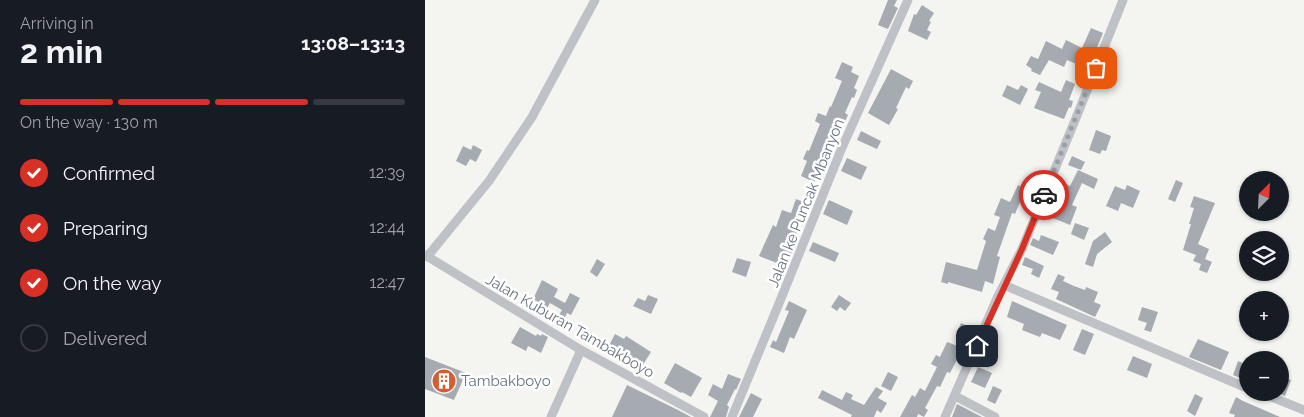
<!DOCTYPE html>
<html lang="en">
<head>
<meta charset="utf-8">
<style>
	:root { --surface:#171b24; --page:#242831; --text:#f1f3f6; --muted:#9ea1a6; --line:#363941; --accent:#d93025 }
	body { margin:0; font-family:Raleway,sans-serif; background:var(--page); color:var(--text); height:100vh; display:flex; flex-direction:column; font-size:19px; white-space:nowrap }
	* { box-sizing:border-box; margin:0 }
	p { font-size:16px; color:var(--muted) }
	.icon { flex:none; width:28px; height:28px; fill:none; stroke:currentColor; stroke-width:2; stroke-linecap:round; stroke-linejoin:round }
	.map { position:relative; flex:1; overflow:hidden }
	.side { display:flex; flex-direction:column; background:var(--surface); width:425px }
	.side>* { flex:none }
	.needle { width:32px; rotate:24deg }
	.tools { position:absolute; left:814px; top:171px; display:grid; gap:10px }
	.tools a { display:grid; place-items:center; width:50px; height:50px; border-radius:50%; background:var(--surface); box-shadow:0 1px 4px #0004; font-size:25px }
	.pin { position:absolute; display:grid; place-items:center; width:42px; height:42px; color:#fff; margin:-21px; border-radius:10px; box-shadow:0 2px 8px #0006 }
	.courier { position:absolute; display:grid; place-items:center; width:50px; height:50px; margin:-25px; border:4px solid #d93025; border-radius:50%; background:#fff; color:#222; box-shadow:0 1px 6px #0007 }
	.head em { font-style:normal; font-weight:700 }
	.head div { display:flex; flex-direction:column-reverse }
	.head { display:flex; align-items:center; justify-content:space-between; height:85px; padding:0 20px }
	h1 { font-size:32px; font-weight:700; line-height:38px }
	.bar { display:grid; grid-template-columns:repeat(4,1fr); gap:8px 5px; align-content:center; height:60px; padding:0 20px }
	.bar i { height:6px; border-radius:4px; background:var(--line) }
	.bar .on { background:var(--accent) }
	.bar p { grid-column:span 4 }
	ol { padding:0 20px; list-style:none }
	li { display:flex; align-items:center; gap:15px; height:55px }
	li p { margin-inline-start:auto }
	li .icon { padding:5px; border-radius:50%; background:var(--accent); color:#fff; stroke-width:4 }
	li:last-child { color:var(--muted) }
	li i { width:28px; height:28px; border:2px solid var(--line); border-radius:50% }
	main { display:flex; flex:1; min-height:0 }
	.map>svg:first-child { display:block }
</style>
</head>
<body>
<main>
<section class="side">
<div class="head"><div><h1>2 min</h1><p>Arriving in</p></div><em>13:08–13:13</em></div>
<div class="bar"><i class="on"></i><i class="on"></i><i class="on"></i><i></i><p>On the way · 130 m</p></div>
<ol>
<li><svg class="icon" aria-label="check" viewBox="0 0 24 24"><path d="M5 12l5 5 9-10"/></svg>Confirmed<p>12:39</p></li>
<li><svg class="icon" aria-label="check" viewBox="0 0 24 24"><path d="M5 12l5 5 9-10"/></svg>Preparing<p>12:44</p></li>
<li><svg class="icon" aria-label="check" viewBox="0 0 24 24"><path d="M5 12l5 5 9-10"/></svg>On the way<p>12:47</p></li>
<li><i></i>Delivered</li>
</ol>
</section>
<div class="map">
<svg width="879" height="417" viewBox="0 0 879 417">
	<rect width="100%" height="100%" fill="#f4f5f1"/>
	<g fill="#a5abb1">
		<polygon points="463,0 472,0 469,6 473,8 463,29 453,25"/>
		<polygon points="497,5 509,13 504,21 506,22 502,30 506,32 502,40 483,31 489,14 491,15"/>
		<polygon points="666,28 678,33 663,69 642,60 639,67 624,60 615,75 606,71 607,69 601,65 606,56 613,59 621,41 637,49 641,40 657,48"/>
		<polygon points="417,62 428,67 426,72 434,76 429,88 432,90 429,98 427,97 420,113 423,115 405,155 399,168 396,167 389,182 376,176 382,161 378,159 382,150 384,151 395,124 390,121 393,113 401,116 405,106 406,107 417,81 410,78"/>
		<polygon points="466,69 488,81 484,89 481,87 471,108 473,109 464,125 443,113"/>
		<polygon points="641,80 650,84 644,100 648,101 646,108 644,107 639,119 609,108 616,92 610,90 614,82 636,92"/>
		<polygon points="582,85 593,90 596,85 603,89 595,105 577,96"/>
		<polygon points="671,130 686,136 681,151 677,150 675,154 664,150"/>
		<polygon points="436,131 456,141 452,149 432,140"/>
		<polygon points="48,145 57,150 51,162 45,159 41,166 31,161 38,146 46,150"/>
		<polygon points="647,156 660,162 656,170 643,165"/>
		<polygon points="422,158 442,167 436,180 416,171"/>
		<polygon points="653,170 673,179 669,189 657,183 647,205 652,207 645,225 618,214 633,181 645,186"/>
		<polygon points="751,180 758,183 750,202 743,199"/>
		<polygon points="593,185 608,193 604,201 597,197 590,214 587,213 572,256 575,257 568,284 560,281 557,292 523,282 523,284 516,282 521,262 552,270 561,241 558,239 563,228 570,231 575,217 569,215 576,198 585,202"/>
		<polygon points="702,185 715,191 708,208 696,203 693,211 681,206 690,186 700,190"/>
		<polygon points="769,196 790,203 773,244 784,249 780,259 787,262 782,273 774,270 776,264 768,261 771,255 758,250 766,224 764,224 769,208 765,207"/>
		<polygon points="371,199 384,204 377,223 375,222 371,235 374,236 360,271 350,267 352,263 334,256 348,225 351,227 357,210 366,213"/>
		<polygon points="404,200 428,211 422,225 398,214"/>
		<polygon points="650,223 664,228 659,240 646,234"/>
		<polygon points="680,232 687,242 672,254 668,267 660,264 668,241"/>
		<polygon points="616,235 634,242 628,255 605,245 608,238 614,241"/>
		<polygon points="388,242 414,253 410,262 384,251"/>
		<polygon points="600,257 619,266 614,278 606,274 608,269 597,265"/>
		<polygon points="312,258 326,262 321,277 307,272"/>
		<polygon points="172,259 180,264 172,277 165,272"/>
		<polygon points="633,274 640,277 638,281 649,286 660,290 661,287 673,292 669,302 676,305 670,317 631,299 634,292 626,289"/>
		<polygon points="117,280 133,289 129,297 140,303 145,293 155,298 146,315 142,313 138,321 132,318 137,310 125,303 121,310 113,306 109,314 103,310"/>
		<polygon points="223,295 233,299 226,314 208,306 213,298 220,301"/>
		<polygon points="414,295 426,303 420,311 415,307 412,311 406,307"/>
		<polygon points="364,301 382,310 369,339 365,337 359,353 345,347 348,340 351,342 364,311 360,310"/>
		<polygon points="587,301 642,325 635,340 617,333 615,337 597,330 599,324 582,317"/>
		<polygon points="717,307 733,312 726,332 719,330 722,323 713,320"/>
		<polygon points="536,323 550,329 546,339 532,333"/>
		<polygon points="95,327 111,336 112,334 116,336 117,334 123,337 116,353 103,346 101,351 86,343"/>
		<polygon points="657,329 669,334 660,355 648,350"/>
		<polygon points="190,334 199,339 201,336 226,352 216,368 200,357 198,361 181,351"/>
		<polygon points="773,339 804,352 796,370 764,357"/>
		<polygon points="522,342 538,348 525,373 522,372 515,387 512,386 500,408 503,410 499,417 493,414 492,417 475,417 487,395 490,397 495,388 500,391 512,367 506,364 511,355 515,357"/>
		<polygon points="708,356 727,364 722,378 702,370"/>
		<polygon points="0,357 41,373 29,400 0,389"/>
		<polygon points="813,361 822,365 822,375 820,380 808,375"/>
		<polygon points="250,363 277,378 266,397 257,392 256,393 239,383"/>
		<polygon points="553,367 567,373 560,388 546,382"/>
		<polygon points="463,372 473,377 466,391 456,386"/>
		<polygon points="303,374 316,379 311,390 310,389 302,405 304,407 301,417 285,417 293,401 283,395 288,384 297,389"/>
		<polygon points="855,376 866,380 860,396 855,394"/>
		<polygon points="202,385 253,410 266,417 187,417"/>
		<polygon points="568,386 577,390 570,404 562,400"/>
		<polygon points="451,387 458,391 453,398 462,403 456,413 452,410 449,417 426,417 427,415 393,398 397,390 417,400 421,392 428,395 426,399 439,405"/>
		<polygon points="326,393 337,399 328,417 314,417"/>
		<polygon points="770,394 778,398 770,416 762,411"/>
		<polygon points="811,397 818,401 855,417 809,417 810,415 804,413"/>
		<polygon points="532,404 557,417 527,417"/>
	</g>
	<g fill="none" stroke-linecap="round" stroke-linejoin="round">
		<g stroke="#bec1c5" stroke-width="9">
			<polyline points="0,255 156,350 279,417"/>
			<polyline points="2,257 64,181 107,117 170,0"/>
			<polyline points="579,285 822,388"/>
			<polyline points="834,392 879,410"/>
			<polyline points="530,396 570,417"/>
			<polyline points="126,417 156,350"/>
			<polyline points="307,417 353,306 416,150 483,0"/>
			<polyline points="520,417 573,296 597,249 651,118 698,0"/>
		</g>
	</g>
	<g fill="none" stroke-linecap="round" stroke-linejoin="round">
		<polyline stroke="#98a0a7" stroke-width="5" stroke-dasharray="0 9" points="619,195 671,68"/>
		<polyline stroke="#d93025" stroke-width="6" points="552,346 597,249 619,195"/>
	</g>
	<defs>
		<symbol id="building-disc" viewBox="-11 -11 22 22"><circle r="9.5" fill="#d25f34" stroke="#fff"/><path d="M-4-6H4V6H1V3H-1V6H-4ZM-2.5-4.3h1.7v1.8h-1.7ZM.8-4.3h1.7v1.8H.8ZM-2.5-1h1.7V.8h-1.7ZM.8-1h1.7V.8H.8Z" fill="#fff"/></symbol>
	</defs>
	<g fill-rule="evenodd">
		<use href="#building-disc" x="5" y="367" width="28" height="28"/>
	</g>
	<g text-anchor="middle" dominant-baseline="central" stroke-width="5" stroke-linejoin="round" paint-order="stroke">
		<g font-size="15" fill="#66737f" stroke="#fff">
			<text transform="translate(381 203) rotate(-68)">Jalan ke Puncak Mbanyon</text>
			<text transform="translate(145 326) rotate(30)">Jalan Kuburan Tambakboyo</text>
		</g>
		<g font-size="15" fill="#66737f" stroke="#fff" text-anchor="start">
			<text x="36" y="381">Tambakboyo</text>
		</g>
	</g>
</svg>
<div class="tools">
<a><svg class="needle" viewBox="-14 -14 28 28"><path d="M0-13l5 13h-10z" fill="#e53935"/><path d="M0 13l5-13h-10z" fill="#9ea1a6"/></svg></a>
<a><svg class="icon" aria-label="layers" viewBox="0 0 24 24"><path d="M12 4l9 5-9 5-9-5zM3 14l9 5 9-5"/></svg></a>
<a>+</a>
<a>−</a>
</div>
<div class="pin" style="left:671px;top:68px;background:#ea580c"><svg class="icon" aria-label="bag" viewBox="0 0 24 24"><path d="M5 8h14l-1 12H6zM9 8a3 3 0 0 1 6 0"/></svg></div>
<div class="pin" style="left:552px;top:346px;background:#1f2937"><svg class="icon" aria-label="home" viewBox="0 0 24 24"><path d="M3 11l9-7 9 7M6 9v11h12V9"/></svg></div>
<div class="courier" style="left:619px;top:195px"><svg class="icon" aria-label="car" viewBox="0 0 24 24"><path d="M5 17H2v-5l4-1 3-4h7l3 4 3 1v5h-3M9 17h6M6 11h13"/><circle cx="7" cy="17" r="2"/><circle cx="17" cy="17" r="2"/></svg></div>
</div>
</main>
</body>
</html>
